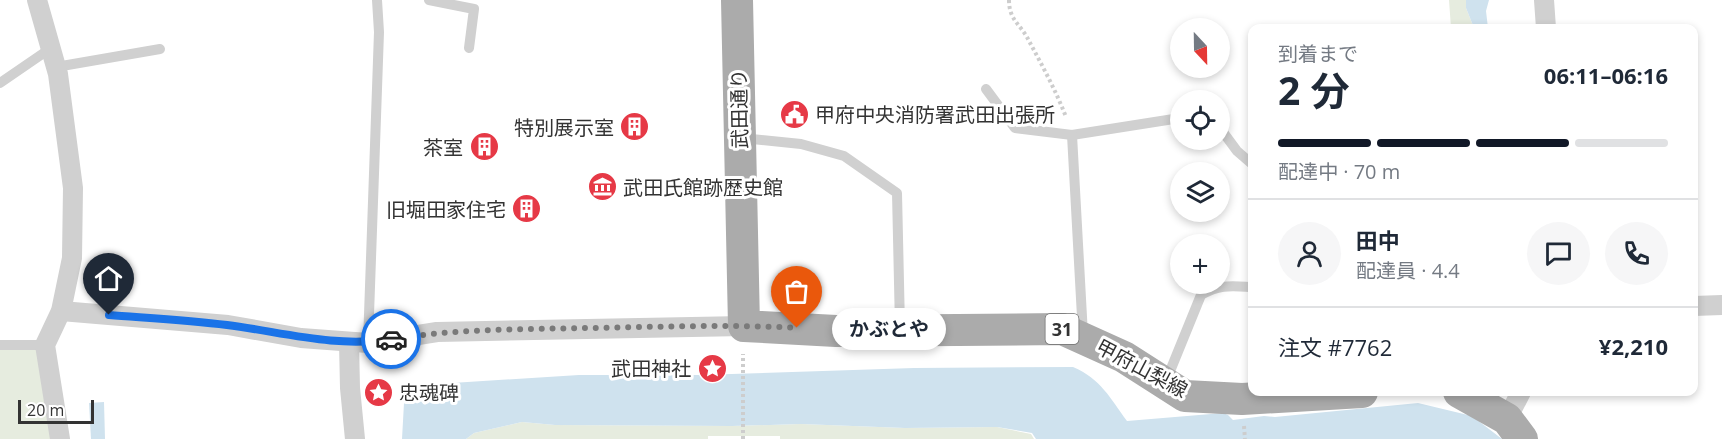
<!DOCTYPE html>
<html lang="ja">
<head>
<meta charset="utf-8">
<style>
	:root { --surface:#fff; --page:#f6f6f7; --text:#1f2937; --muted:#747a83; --line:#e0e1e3; --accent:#111827 }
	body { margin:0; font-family:"Open Sans","Noto Sans JP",sans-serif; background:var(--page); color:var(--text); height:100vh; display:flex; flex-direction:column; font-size:22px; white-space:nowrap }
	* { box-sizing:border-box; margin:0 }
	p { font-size:20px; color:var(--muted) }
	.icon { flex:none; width:33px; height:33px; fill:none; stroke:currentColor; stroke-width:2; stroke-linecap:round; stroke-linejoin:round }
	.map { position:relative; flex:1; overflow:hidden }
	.drawer { position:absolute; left:1248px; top:24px; width:450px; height:372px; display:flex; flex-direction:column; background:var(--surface); border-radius:12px; box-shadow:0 3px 9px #0003 }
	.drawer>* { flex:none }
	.needle { width:39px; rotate:158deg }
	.tools { position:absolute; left:1170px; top:18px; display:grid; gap:12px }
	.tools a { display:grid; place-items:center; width:60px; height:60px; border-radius:50%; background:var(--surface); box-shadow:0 3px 9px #0003; font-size:30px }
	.scale { position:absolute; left:18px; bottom:15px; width:76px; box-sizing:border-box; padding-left:6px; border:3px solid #333; border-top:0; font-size:16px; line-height:21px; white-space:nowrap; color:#333; -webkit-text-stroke:4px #fff; paint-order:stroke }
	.pin { position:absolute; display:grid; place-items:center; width:51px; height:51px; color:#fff; margin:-62px -26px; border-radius:50% 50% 50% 0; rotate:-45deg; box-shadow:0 0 6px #0007 }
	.pin .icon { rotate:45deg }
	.courier { position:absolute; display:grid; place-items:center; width:60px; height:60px; margin:-30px; border:4px solid #1a73e8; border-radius:50%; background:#fff; color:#222; box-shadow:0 2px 8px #0007 }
	.bubble { position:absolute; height:42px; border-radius:21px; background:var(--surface); box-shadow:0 3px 9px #0003; font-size:20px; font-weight:700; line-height:42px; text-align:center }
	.head em { font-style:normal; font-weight:700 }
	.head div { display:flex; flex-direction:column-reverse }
	.head { display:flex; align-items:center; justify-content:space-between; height:102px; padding:0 30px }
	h1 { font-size:39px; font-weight:700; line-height:45px }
	.bar { display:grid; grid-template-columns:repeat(4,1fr); gap:9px 6px; align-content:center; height:72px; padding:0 30px }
	.bar i { height:8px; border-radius:4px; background:var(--line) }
	.bar .current { background:var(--accent) }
	.bar p { grid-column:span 4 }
	.line { display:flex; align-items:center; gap:15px; padding:0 30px; border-top:2px solid var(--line) }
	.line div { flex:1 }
	.round { display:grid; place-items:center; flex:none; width:63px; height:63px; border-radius:32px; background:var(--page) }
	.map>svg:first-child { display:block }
</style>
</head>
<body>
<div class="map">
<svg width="1722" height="439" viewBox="0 0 1722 439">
	<rect width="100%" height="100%" fill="#fff"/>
	<g fill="#e6ecdf">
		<polygon points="1449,0 1466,0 1466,8 1474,28 1451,28"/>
		<polygon points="0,345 45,345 60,439 0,439"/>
		<polygon points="522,422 555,425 732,426 801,424 905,428 997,427 1031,434 1034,439 780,439 780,436 708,436 708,439 466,439 474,433"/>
	</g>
	<g fill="#cfe2ee">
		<polygon points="1466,0 1489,0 1486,11 1488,28 1474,28 1466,8"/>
		<path d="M1073,367C1101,379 1110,398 1127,421L1223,413L1228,415L1233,420L1264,416L1275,417L1418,403L1472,416L1502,439H1036L1032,433L997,427L905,428L801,424L732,426L555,425L522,422L474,433L466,439H402L404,403L418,393L452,383L579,375H699L914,368Z"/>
		<polygon points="104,402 105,439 91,439 89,403"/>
	</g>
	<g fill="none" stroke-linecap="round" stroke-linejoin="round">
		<g stroke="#cdcdcd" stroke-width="4" stroke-dasharray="3 3" stroke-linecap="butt">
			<path d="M1009,0C1009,21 1021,24 1029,41C1042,65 1056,91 1066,117"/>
			<polyline points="1244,426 1245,439"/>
			<polyline points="743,439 743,354"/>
		</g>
		<g stroke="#d0d0d0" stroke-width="10">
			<polyline points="429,0 474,9 469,48"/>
			<polyline points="56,67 160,49"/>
			<polyline points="0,83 51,48"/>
			<polyline points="986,89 1015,128 1072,135 1180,118"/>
			<polyline points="1220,128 1237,151 1252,164"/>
			<polyline points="1072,135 1083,335"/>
			<polyline points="742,138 801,144 844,156 897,193 900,327"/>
			<polyline points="368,343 379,32 377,0"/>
			<polyline points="0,345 45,345"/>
			<path d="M1166,381L1201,295C1220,284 1231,286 1252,287"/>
		</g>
		<g stroke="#d0d0d0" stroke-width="20">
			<polyline points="37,0 58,74 73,188 72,258 61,311 45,345 60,439"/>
			<polyline points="1544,0 1546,28"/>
			<polyline points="1694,306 1722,305"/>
			<polyline points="61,311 228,325 301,338 368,343 437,332 744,326"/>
			<polyline points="349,342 350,388 355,439"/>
			<polyline points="1507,419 1521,392"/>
		</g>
		<g stroke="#ababab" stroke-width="32">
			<polyline points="737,0 744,326 836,331 1062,329 1124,357 1185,396 1242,399 1362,392"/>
			<polyline points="1459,392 1507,419 1522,439"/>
		</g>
	</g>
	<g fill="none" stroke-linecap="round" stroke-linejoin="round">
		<path stroke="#7a7a7a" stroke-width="6" stroke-dasharray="0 10.8" d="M391,339C457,329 524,329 591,328C660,327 729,324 797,328"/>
		<path stroke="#1a73e8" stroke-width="8" d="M109,315C148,318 188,320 227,325C282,332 335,348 391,339"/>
	</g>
	<defs>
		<symbol id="civic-disc" viewBox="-11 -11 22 22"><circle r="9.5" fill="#e63946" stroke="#fff"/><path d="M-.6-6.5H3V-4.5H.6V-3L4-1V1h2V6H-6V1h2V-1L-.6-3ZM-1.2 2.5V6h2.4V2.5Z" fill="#fff"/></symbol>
		<symbol id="building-disc" viewBox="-11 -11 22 22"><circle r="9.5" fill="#e63946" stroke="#fff"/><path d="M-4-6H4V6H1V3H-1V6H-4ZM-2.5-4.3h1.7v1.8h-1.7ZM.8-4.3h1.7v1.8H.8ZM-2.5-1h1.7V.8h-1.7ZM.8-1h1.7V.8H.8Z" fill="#fff"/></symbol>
		<symbol id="museum-disc" viewBox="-11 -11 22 22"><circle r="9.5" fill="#e63946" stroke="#fff"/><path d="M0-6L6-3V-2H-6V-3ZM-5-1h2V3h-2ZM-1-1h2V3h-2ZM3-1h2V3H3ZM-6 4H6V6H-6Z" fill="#fff"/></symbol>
		<symbol id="sight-disc" viewBox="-11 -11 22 22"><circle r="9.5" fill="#e63946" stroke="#fff"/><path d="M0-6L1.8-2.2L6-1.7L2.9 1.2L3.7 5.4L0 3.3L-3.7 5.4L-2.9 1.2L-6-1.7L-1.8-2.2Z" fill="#fff"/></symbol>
	</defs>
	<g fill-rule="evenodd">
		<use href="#civic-disc" x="778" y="98" width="33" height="33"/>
		<use href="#building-disc" x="618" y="110" width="33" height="33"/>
		<use href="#building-disc" x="468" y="130" width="33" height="33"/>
		<use href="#museum-disc" x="586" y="170" width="33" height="33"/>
		<use href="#building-disc" x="510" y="192" width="33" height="33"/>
		<use href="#sight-disc" x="696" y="352" width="33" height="33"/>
		<use href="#sight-disc" x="362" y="376" width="33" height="33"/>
	</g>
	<g text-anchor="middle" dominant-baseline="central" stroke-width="6" stroke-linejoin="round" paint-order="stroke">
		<rect fill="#fff" stroke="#707070" stroke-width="1.5" x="1045.5" y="314" width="33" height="30" rx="4.5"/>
		<g font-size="18" font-weight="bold" fill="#333">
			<text x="1062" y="329">31</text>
		</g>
		<g font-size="20" fill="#333" stroke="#fff">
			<text transform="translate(739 109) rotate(-91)">武田通り</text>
			<text transform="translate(1142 368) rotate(28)">甲府山梨線</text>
		</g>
		<g font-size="20" fill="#333" stroke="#fff" text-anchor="end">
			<text x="815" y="114" text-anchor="start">甲府中央消防署武田出張所</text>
			<text x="614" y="127">特別展示室</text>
			<text x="463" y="147">茶室</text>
			<text x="623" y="187" text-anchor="start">武田氏館跡歴史館</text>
			<text x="506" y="209">旧堀田家住宅</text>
			<text x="691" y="368">武田神社</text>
			<text x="399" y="392" text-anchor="start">忠魂碑</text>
		</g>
	</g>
</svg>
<div class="tools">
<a><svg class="needle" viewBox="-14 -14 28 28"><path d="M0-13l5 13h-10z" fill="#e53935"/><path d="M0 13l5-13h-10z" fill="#747a83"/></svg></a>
<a><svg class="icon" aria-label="locate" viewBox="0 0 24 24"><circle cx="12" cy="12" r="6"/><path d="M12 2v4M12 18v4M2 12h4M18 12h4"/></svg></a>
<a><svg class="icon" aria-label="layers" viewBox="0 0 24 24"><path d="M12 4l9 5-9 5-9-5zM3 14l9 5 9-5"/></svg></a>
<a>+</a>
</div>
<div class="scale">20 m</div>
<div class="pin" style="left:797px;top:328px;background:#ea580c"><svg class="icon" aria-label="bag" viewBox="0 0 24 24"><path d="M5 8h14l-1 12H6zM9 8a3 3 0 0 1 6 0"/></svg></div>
<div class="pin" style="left:109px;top:315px;background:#1f2937"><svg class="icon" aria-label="home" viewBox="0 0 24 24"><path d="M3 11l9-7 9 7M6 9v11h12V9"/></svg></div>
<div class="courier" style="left:391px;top:339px"><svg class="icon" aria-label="car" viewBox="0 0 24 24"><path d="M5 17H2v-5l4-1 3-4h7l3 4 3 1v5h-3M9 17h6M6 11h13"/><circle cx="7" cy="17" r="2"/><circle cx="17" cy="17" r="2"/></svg></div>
<div class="bubble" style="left:832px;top:308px;width:114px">かぶとや</div>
<section class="drawer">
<div class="head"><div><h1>2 分</h1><p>到着まで</p></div><em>06:11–06:16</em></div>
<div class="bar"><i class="current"></i><i class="current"></i><i class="current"></i><i></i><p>配達中 · 70 m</p></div>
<div class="line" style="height:108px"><a class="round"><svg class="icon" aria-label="person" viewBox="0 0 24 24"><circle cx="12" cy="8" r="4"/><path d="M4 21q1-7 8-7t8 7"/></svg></a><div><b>田中</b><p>配達員 · 4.4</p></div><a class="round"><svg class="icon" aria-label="chat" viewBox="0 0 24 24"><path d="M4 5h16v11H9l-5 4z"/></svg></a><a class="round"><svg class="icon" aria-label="phone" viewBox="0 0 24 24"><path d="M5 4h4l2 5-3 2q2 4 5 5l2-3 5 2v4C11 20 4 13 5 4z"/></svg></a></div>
<div class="line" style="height:78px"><div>注文 #7762</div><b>¥2,210</b></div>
</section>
</div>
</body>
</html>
